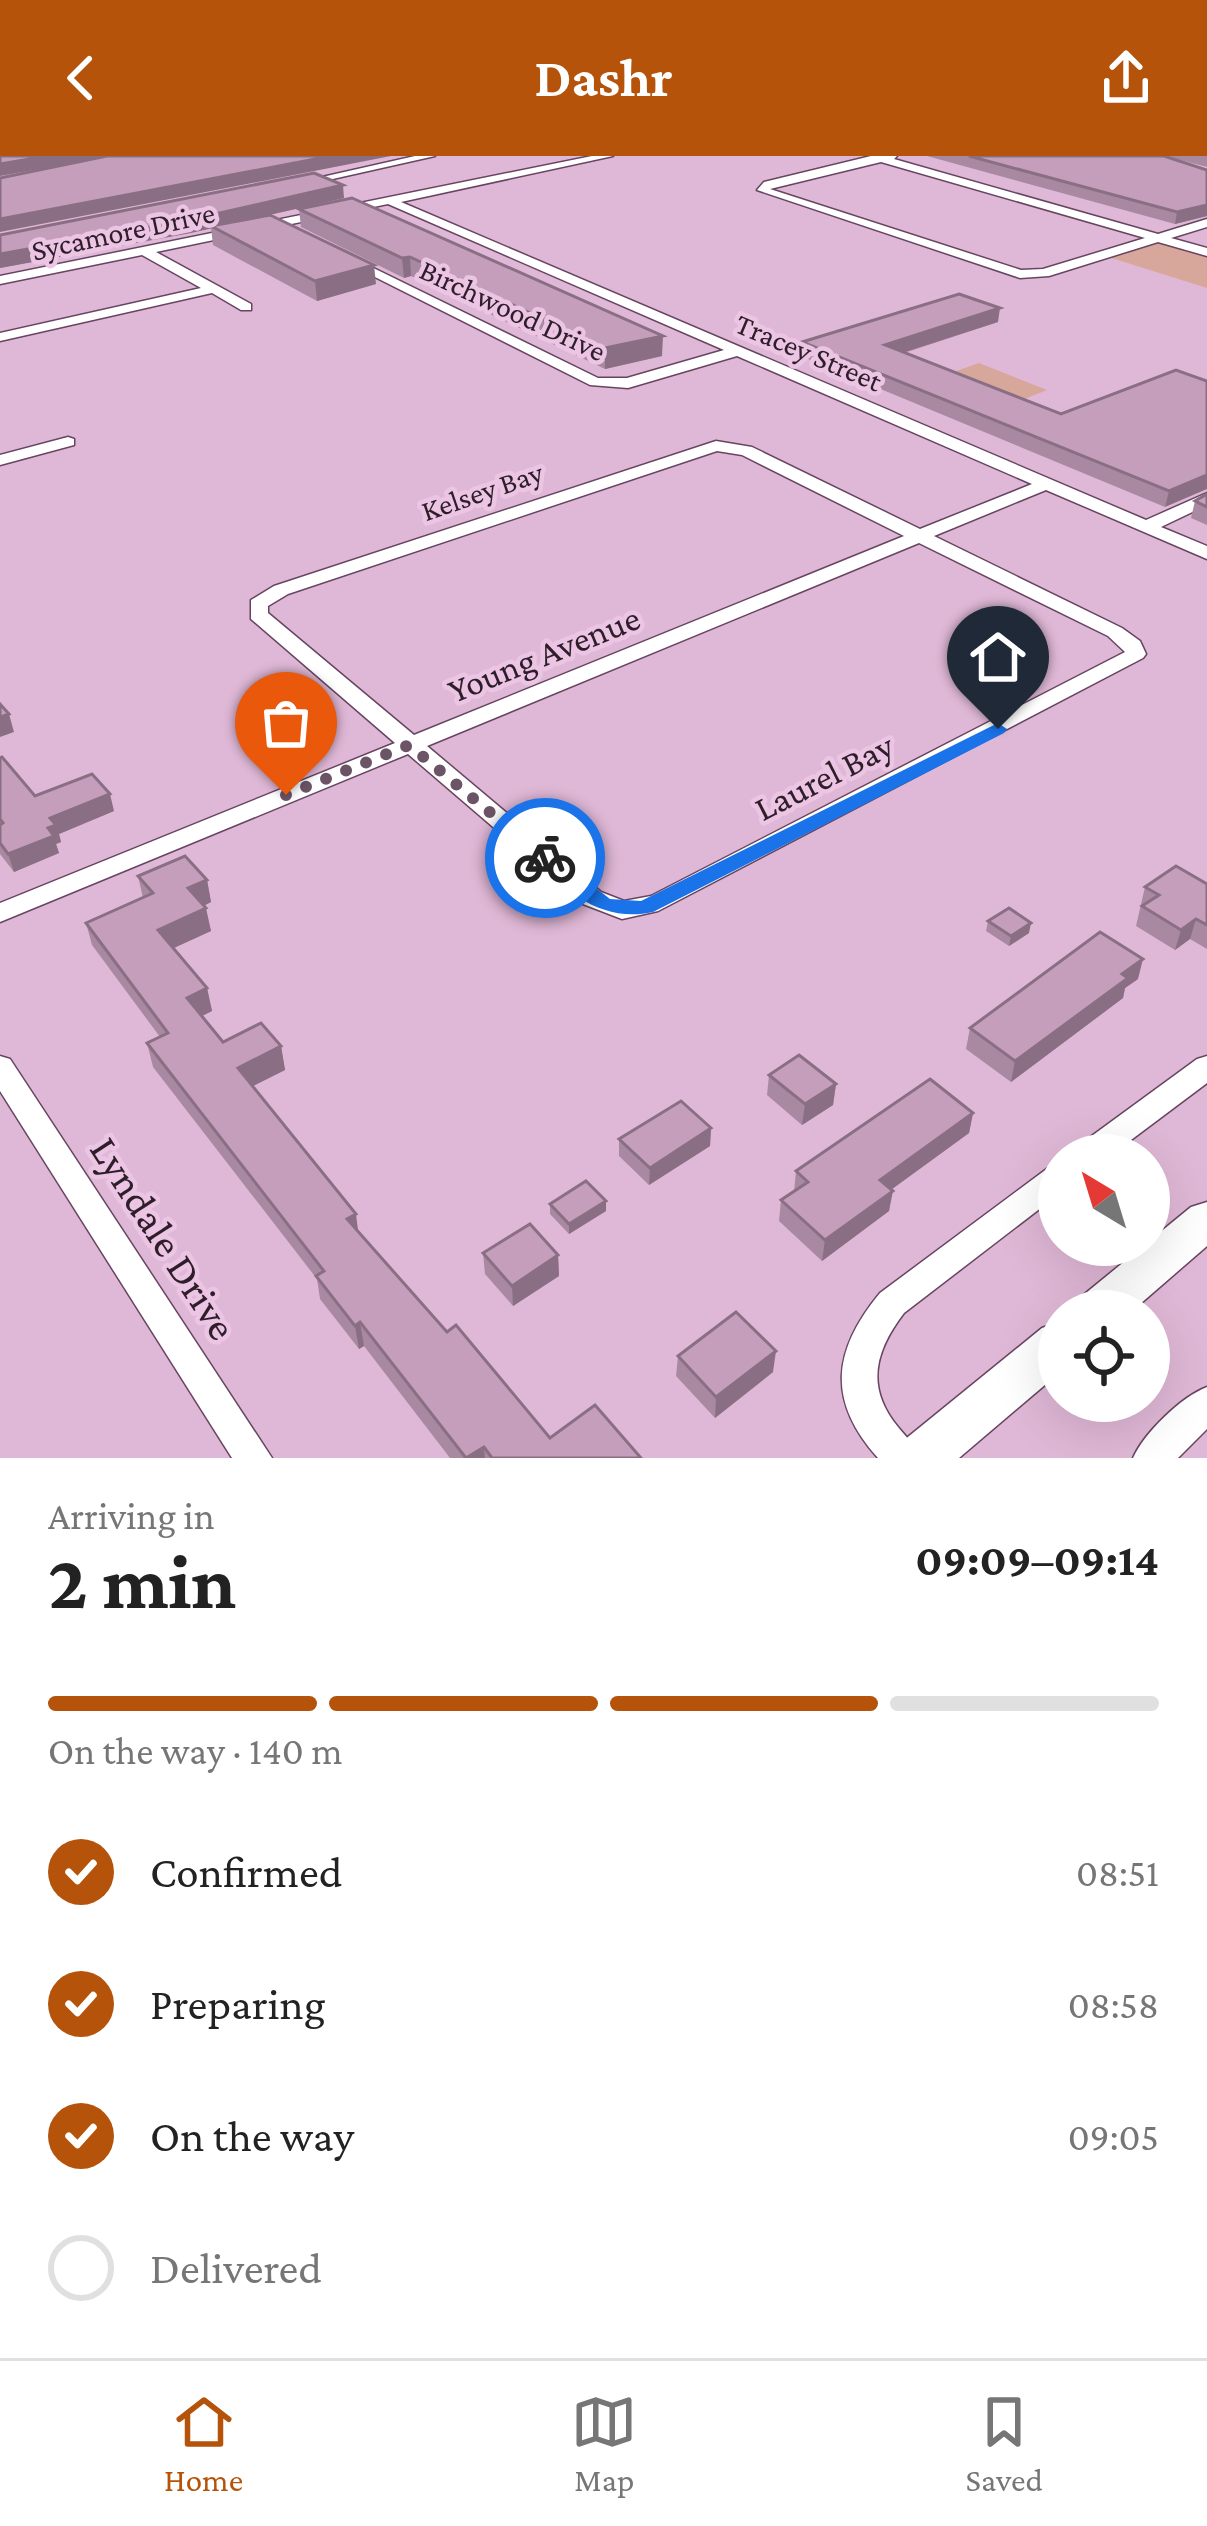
<!DOCTYPE html>
<html lang="en">
<head>
<meta charset="utf-8">
<style>
	:root { --surface:#fff; --page:#f6f6f6; --text:#222; --muted:#767676; --line:#e0e0e0; --accent:#b45309 }
	body { margin:0; font-family:"Crimson Pro",serif; background:var(--page); color:var(--text); height:100vh; display:flex; flex-direction:column; font-size:45px; white-space:nowrap }
	* { box-sizing:border-box; margin:0 }
	p { font-size:39px; color:var(--muted) }
	.icon { flex:none; width:66px; height:66px; fill:none; stroke:currentColor; stroke-width:2; stroke-linecap:round; stroke-linejoin:round }
	.map { position:relative; height:1302px; overflow:hidden }
	.details { display:flex; flex-direction:column; background:var(--surface); flex:1 }
	.details>* { flex:none }
	.needle { width:78px; rotate:322deg }
	.tools { position:absolute; left:1038px; top:978px; display:grid; gap:24px }
	.tools a { display:grid; place-items:center; width:132px; height:132px; border-radius:50%; background:var(--surface); box-shadow:0 12px 48px #0002; font-size:60px }
	.pin { position:absolute; display:grid; place-items:center; width:102px; height:102px; color:#fff; margin:-123px -51px; border-radius:50% 50% 50% 0; rotate:-45deg; box-shadow:0 0 12px #0007 }
	.pin .icon { rotate:45deg }
	.courier { position:absolute; display:grid; place-items:center; width:120px; height:120px; margin:-60px; border:9px solid #1a73e8; border-radius:50%; background:#fff; color:#222; box-shadow:0 3px 15px #0007 }
	.overview em { font-style:normal; font-weight:700 }
	.overview div { display:flex; flex-direction:column-reverse }
	.overview { display:flex; align-items:center; justify-content:space-between; height:204px; padding:0 48px }
	h1 { font-size:78px; font-weight:700; line-height:90px }
	.bar { display:grid; grid-template-columns:repeat(4,1fr); gap:18px 12px; align-content:center; height:144px; padding:0 48px }
	.bar i { height:15px; border-radius:9px; background:var(--line) }
	.bar .current { background:var(--accent) }
	.bar p { grid-column:span 4 }
	ol { padding:0 48px; list-style:none }
	li { display:flex; align-items:center; gap:36px; height:132px }
	li p { margin-inline-start:auto }
	li .icon { padding:12px; border-radius:50%; background:var(--accent); color:#fff; stroke-width:4 }
	li:last-child { color:var(--muted) }
	li i { width:66px; height:66px; border:6px solid var(--line); border-radius:50% }
	header { display:flex; justify-content:space-between; align-items:center; height:156px; padding:0 48px; background:var(--accent); color:#fff; font-size:54px; font-weight:700 }
	.tabs { display:flex; justify-content:space-around; align-items:center; height:168px; border-top:3px solid var(--line); background:var(--surface); font-size:33px; color:var(--muted) }
	.tabs a { display:grid; justify-items:center; gap:6px }
	.tabs .current { color:var(--accent) }
	.map>svg:first-child { display:block }
</style>
</head>
<body>
<header><svg class="icon" aria-label="back" viewBox="0 0 24 24"><path d="M15 5l-7 7 7 7"/></svg>Dashr<svg class="icon" aria-label="share" viewBox="0 0 24 24"><path d="M12 15V3M7 8l5-5 5 5M5 13v7h14v-7"/></svg></header>
<div class="map">
<svg width="1207" height="1302" viewBox="0 0 1207 1302">
	<rect width="100%" height="100%" fill="#e0b8d7"/>
	<g fill="#d8a79b">
		<polygon points="1159,82 1207,96 1207,132 1102,99"/>
		<polygon points="979,207 1047,234 1012,248 942,220"/>
	</g>
	<g fill="none" stroke-linecap="round" stroke-linejoin="round">
		<defs>
			<g id="minor">
				<polygon points="415,0 435,0 297,31 291,28"/>
				<path d="M592,0H613L401,46L1146,364L1207,337V349L1161,371L1207,390V403L1046,334L934,380L1122,472L1140,485L1146,498L1143,502L658,755L622,763L583,748L408,598L0,766V747L395,587L251,463V444L274,430L716,285L752,291L920,373L1032,328L737,200L628,232L590,229L341,104L351,101L598,222H627L724,194L388,48L156,96L251,148V154H241L212,137L0,185V177L201,132L142,99L0,128V120ZM717,295L742,299L904,380L414,579L268,457V450L288,438ZM919,387L1108,480L1125,496L651,740L624,745L601,736L427,590Z"/>
				<path d="M871,0H897L894,3L1158,78L1207,63V71L1171,82L1207,92V100L1158,86L1049,120L1020,122L757,34L764,26ZM881,6L1145,82L1043,113L1021,114L770,33Z"/>
				<polygon points="68,281 74,283 74,289 0,309 0,299"/>
				<polygon points="0,900 10,903 272,1302 232,1302 0,935"/>
				<polygon points="1207,900 1207,927 1111,999 1073,999 1078,990 1197,903"/>
				<path d="M1059,1008V1038L904,1157C875,1195 865,1231 898,1271C907,1282 915,1289 921,1302H878C826,1244 833,1194 880,1137L1048,1012Z"/>
				<path d="M1207,1231V1273L1178,1302H1133C1144,1277 1181,1241 1207,1231Z"/>
			</g>
			<g id="tertiary">
				<polygon points="1207,1046 1207,1090 1132,1155 1074,1155 1081,1141 1191,1051"/>
				<polygon points="1059,1166 1059,1217 959,1302 895,1302 903,1285 1042,1172"/>
			</g>
		</defs>
		<use href="#minor" stroke="#674560" stroke-width="3"/>
		<use href="#tertiary" stroke="#674560" stroke-width="3"/>
		<use href="#minor" fill="#fff" fill-rule="evenodd"/>
		<use href="#tertiary" fill="#fff" fill-rule="evenodd"/>
	</g>
	<g fill="#a988a2">
		<polygon points="927,0 1164,0 1207,14 1207,60 1175,68"/>
		<polygon points="1165,0 1207,0 1207,11"/>
		<polygon points="344,42 268,59 376,128 317,145 213,89 211,72 0,112 0,79"/>
		<polygon points="299,53 662,200 605,213 411,120 404,122 301,71"/>
		<polygon points="998,166 904,197 1061,258 1207,225 1165,351 801,200 802,186"/>
		<polygon points="1207,338 1207,369 1191,362 1195,345"/>
		<polygon points="0,602 35,640 114,655 59,678 61,686 56,688 59,697 14,716 0,698"/>
		<polygon points="138,720 207,724 211,746 204,750 211,775 173,792 207,832 212,855 202,860 223,886 281,890 285,914 253,930 358,1076 447,1176 550,1282 641,1302 450,1302 364,1190 359,1193 320,1143 317,1123 153,911 147,887 160,881 92,789 86,767 143,742"/>
		<polygon points="1207,728 1207,793 1190,783 1175,794 1136,770 1145,731"/>
		<polygon points="988,765 1029,777 1009,790 986,775"/>
		<polygon points="1138,823 1125,832 1123,842 1011,926 966,893 970,872"/>
		<polygon points="769,919 836,928 833,949 802,969 767,939"/>
		<polygon points="973,957 969,977 892,1033 889,1055 822,1105 779,1065 781,1044 794,1036 796,1015"/>
		<polygon points="711,972 710,990 649,1029 619,1000 619,983"/>
		<polygon points="550,1048 606,1055 569,1078 550,1058"/>
		<polygon points="483,1097 558,1099 559,1120 513,1150 485,1118"/>
		<polygon points="678,1200 773,1216 715,1262 676,1220"/>
	</g>
	<g fill="#8a6f84">
		<polygon points="47,0 113,0 0,20 0,8"/>
		<polygon points="331,0 391,0 0,76 0,63"/>
		<polygon points="343,29 344,42 191,77 0,112 0,98"/>
		<polygon points="1207,49 1207,60 1175,68 1177,56"/>
		<polygon points="410,101 411,120 404,122 402,102"/>
		<polygon points="374,109 376,128 317,145 315,125"/>
		<polygon points="1000,152 998,166 883,203 885,189"/>
		<polygon points="663,180 662,200 605,213 605,192"/>
		<polygon points="1207,319 1207,333 1165,351 1169,335"/>
		<polygon points="9,558 14,576 0,581 0,561"/>
		<polygon points="110,638 114,655 59,678 61,686 56,688 59,697 14,716 8,698 48,672 50,662"/>
		<polygon points="207,724 211,746 193,755 188,732"/>
		<polygon points="206,752 211,775 163,797 158,774"/>
		<polygon points="1196,763 1190,783 1175,794 1181,774"/>
		<polygon points="1031,767 1029,777 1009,790 1011,780"/>
		<polygon points="1143,803 1138,823 1125,832 1123,842 1011,926 1015,905"/>
		<polygon points="207,832 212,855 192,865 187,842"/>
		<polygon points="281,890 285,914 243,935 238,912"/>
		<polygon points="836,928 833,949 802,969 805,948"/>
		<polygon points="973,957 969,977 877,1044 880,1024"/>
		<polygon points="711,972 710,990 649,1029 650,1012"/>
		<polygon points="893,1035 889,1055 822,1105 825,1084"/>
		<polygon points="606,1045 606,1055 569,1078 569,1068"/>
		<polygon points="356,1058 359,1082 347,1063"/>
		<polygon points="558,1099 559,1120 513,1150 512,1130"/>
		<polygon points="360,1166 364,1190 359,1193 355,1170"/>
		<polygon points="776,1195 773,1216 715,1262 716,1241"/>
		<polygon points="484,1291 485,1302 468,1302"/>
	</g>
	<g fill="#c59ebc" stroke="#8a6f84" stroke-width="3">
		<polygon points="0,0 47,0 0,8"/>
		<polygon points="107,0 331,0 0,63 0,22"/>
		<polygon points="969,0 1164,0 1207,14 1207,49 1177,56"/>
		<polygon points="314,17 343,29 189,64 0,98 0,79"/>
		<polygon points="352,42 663,180 605,192 410,101 402,102 299,53"/>
		<polygon points="270,59 374,109 315,125 211,70"/>
		<polygon points="959,138 1000,152 885,189 1061,258 1176,214 1207,225 1207,319 1169,335 802,186"/>
		<polygon points="1207,338 1207,351 1195,345"/>
		<polygon points="0,548 9,558 0,561"/>
		<polygon points="2,601 35,640 92,618 110,638 50,662 56,669 48,672 54,680 8,698 0,687 0,669 3,667 0,663 0,602"/>
		<polygon points="185,700 207,724 188,732 206,752 158,774 207,832 187,842 223,886 261,867 281,890 238,912 356,1058 347,1063 447,1176 456,1169 550,1282 595,1249 641,1302 492,1302 484,1291 466,1302 360,1166 355,1170 316,1120 324,1115 147,887 168,877 86,767 153,737 138,720"/>
		<polygon points="1176,710 1207,728 1207,769 1196,763 1181,774 1142,750 1159,739 1145,731"/>
		<polygon points="1009,752 1031,767 1011,780 988,765"/>
		<polygon points="1100,776 1143,803 1122,818 1128,822 1015,905 970,872"/>
		<polygon points="799,899 836,928 805,948 769,919"/>
		<polygon points="930,923 973,957 880,1024 893,1035 825,1084 781,1044 808,1026 796,1015"/>
		<polygon points="681,945 711,972 650,1012 619,983"/>
		<polygon points="586,1025 606,1045 569,1068 550,1048"/>
		<polygon points="530,1068 558,1099 512,1130 483,1097"/>
		<polygon points="736,1156 776,1195 716,1241 678,1200"/>
	</g>
	<path fill="#1a73e8" d="M998,567L1007,573L1004,577L653,756C605,767 566,738 535,702L552,698L610,743L641,745Z"/>
	<g fill="none" stroke-linecap="round" stroke-linejoin="round">
		<polyline stroke="#6c5467" stroke-width="12" stroke-dasharray="0 21.6" points="286,639 409,589 545,702"/>
	</g>
	<g text-anchor="middle" dominant-baseline="central" stroke-width="9" stroke-linejoin="round" paint-order="stroke">
		<g font-size="30" fill="#2d1e2a" stroke="#edc5e4">
			<text transform="translate(123 75) rotate(-12)">Sycamore Drive</text>
			<text transform="translate(513 154) rotate(25)">Birchwood Drive</text>
			<text transform="translate(809 196) rotate(23)">Tracey Street</text>
			<text transform="translate(482 335) rotate(-19)">Kelsey Bay</text>
		</g>
		<g font-size="36" fill="#2d1e2a" stroke="#edc5e4">
			<text transform="translate(544 498) rotate(-22)">Young Avenue</text>
			<text transform="translate(824 621) rotate(-27)">Laurel Bay</text>
		</g>
		<g font-size="42" fill="#2d1e2a" stroke="#edc5e4">
			<text transform="translate(164 1082) rotate(57)">Lyndale Drive</text>
		</g>
	</g>
</svg>
<div class="tools">
<a><svg class="needle" viewBox="-14 -14 28 28"><path d="M0-13l5 13h-10z" fill="#e53935"/><path d="M0 13l5-13h-10z" fill="#767676"/></svg></a>
<a><svg class="icon" aria-label="locate" viewBox="0 0 24 24"><circle cx="12" cy="12" r="6"/><path d="M12 2v4M12 18v4M2 12h4M18 12h4"/></svg></a>
</div>
<div class="pin" style="left:286px;top:639px;background:#ea580c"><svg class="icon" aria-label="bag" viewBox="0 0 24 24"><path d="M5 8h14l-1 12H6zM9 8a3 3 0 0 1 6 0"/></svg></div>
<div class="pin" style="left:998px;top:573px;background:#1f2937"><svg class="icon" aria-label="home" viewBox="0 0 24 24"><path d="M3 11l9-7 9 7M6 9v11h12V9"/></svg></div>
<div class="courier" style="left:545px;top:702px"><svg class="icon" aria-label="bike" viewBox="0 0 24 24"><circle cx="6" cy="16" r="4"/><circle cx="18" cy="16" r="4"/><path d="M6 16l4-8h5l3 8M10 8l3 8H6M13 5h3"/></svg></div>
</div>
<section class="details">
<div class="overview"><div><h1>2 min</h1><p>Arriving in</p></div><em>09:09–09:14</em></div>
<div class="bar"><i class="current"></i><i class="current"></i><i class="current"></i><i></i><p>On the way · 140 m</p></div>
<ol>
<li><svg class="icon" aria-label="check" viewBox="0 0 24 24"><path d="M5 12l5 5 9-10"/></svg>Confirmed<p>08:51</p></li>
<li><svg class="icon" aria-label="check" viewBox="0 0 24 24"><path d="M5 12l5 5 9-10"/></svg>Preparing<p>08:58</p></li>
<li><svg class="icon" aria-label="check" viewBox="0 0 24 24"><path d="M5 12l5 5 9-10"/></svg>On the way<p>09:05</p></li>
<li><i></i>Delivered</li>
</ol>
</section>
<nav class="tabs">
<a class="current"><svg class="icon" aria-label="home" viewBox="0 0 24 24"><path d="M3 11l9-7 9 7M6 9v11h12V9"/></svg>Home</a>
<a><svg class="icon" aria-label="map" viewBox="0 0 24 24"><path d="M3 6l6-2 6 2 6-2v14l-6 2-6-2-6 2zM9 4v14M15 6v14"/></svg>Map</a>
<a><svg class="icon" aria-label="saved" viewBox="0 0 24 24"><path d="M7 4h10v16l-5-4-5 4z"/></svg>Saved</a>
</nav>
</body>
</html>
